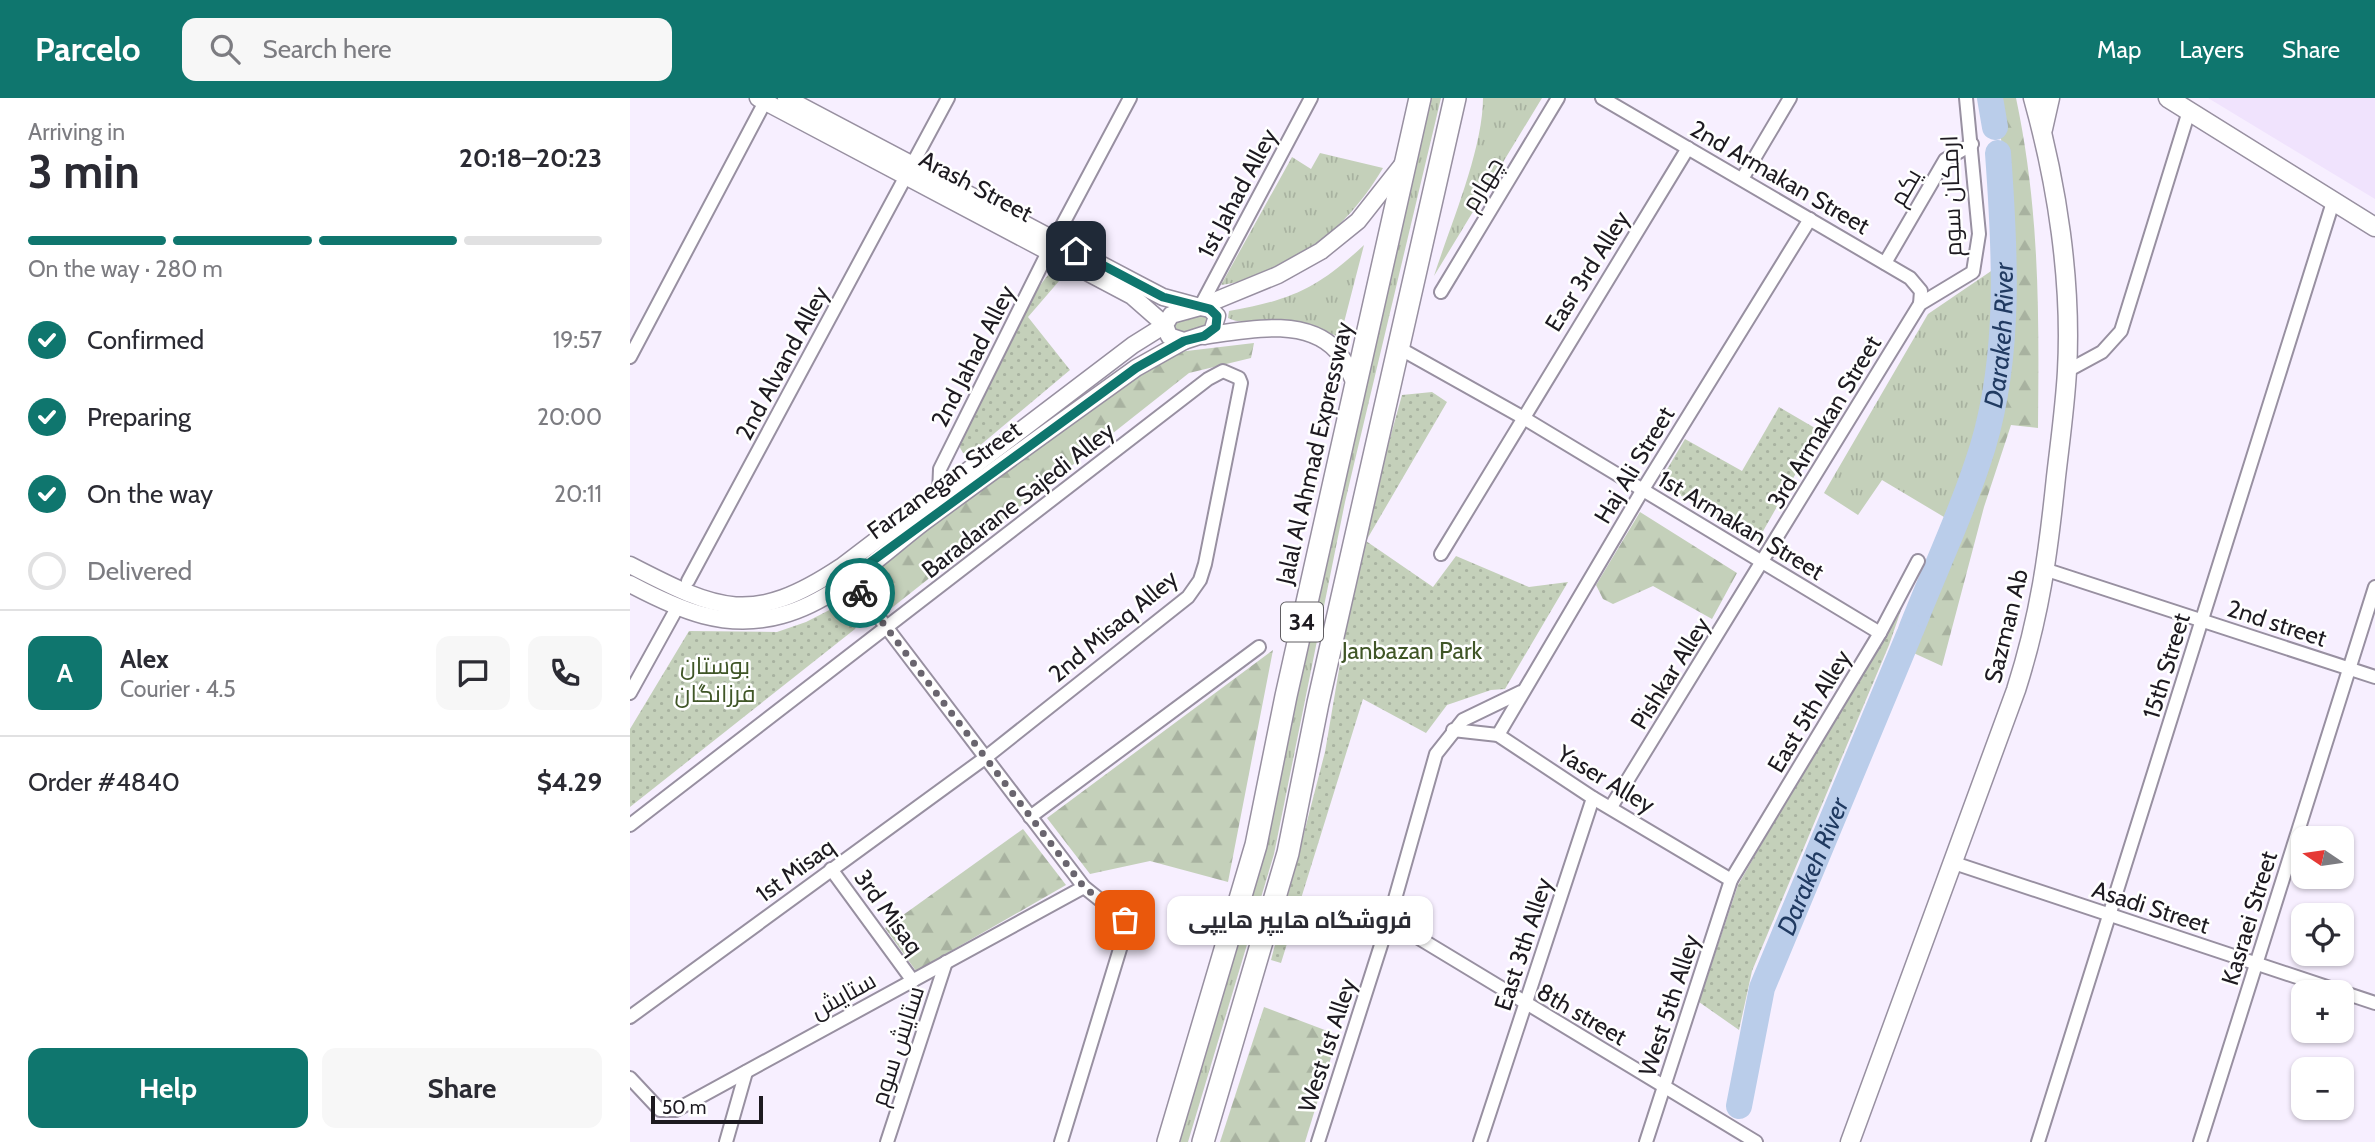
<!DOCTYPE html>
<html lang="en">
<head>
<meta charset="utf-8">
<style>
	:root { --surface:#fff; --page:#f7f7f7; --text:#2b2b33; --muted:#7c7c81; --line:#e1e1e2; --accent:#0f766e }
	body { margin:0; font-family:Cabin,Cairo,sans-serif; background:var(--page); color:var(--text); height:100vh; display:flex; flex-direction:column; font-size:26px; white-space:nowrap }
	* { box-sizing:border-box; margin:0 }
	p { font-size:23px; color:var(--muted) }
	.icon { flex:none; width:38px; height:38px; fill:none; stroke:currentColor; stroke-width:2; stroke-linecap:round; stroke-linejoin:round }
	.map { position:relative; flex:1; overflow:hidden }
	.details { display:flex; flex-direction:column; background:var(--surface); width:630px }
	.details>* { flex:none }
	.needle { width:46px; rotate:283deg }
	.buttons { position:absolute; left:1661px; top:728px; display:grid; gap:14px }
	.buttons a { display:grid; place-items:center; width:63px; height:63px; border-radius:14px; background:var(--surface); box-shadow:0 2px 5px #0004; font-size:35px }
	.scale { position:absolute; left:21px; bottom:18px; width:112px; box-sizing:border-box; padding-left:7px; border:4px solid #1d1a20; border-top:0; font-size:19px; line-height:24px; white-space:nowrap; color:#1d1a20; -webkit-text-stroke:5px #fff; paint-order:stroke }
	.pin { position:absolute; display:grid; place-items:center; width:60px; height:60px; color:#fff; margin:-30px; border-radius:14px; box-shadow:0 4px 10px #0006 }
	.courier { position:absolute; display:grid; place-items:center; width:70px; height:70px; margin:-35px; border:5px solid #0f766e; border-radius:50%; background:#fff; color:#222; box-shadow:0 2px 9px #0007 }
	.bubble { position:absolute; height:49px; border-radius:14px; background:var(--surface); box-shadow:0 2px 5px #0004; font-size:23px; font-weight:700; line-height:49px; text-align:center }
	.head em { font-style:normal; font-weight:700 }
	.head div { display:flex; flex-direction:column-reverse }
	.head { display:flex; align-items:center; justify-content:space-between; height:119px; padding:0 28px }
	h1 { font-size:46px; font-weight:700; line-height:52px }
	.bar { display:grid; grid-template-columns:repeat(4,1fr); gap:10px 7px; align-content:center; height:84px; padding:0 28px }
	.bar i { height:9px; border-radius:5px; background:var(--line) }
	.bar .on { background:var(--accent) }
	.bar p { grid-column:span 4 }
	.line { display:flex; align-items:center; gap:18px; padding:0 28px; border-top:2px solid var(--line) }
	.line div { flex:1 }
	.round { display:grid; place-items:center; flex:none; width:74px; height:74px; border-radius:14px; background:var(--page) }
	ol { padding:0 28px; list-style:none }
	li { display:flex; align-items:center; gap:21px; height:77px }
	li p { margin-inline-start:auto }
	li .icon { padding:7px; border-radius:50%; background:var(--accent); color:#fff; stroke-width:4 }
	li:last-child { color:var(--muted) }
	li i { width:38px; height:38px; border:4px solid var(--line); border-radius:50% }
	.action { display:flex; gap:14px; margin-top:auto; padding:14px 28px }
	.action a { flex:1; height:80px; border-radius:14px; background:var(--accent); color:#fff; font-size:28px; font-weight:700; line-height:80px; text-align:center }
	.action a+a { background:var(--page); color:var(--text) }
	header { display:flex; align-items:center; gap:42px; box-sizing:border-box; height:98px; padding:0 35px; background:var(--accent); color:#fff }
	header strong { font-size:33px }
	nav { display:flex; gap:38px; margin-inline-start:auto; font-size:24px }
	.search { width:490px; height:63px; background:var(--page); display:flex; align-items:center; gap:18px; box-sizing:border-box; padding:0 24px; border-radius:14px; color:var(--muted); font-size:26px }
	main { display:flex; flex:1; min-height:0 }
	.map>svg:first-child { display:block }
</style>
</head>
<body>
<header>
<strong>Parcelo</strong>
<div class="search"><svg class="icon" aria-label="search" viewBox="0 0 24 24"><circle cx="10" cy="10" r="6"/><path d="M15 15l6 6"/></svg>Search here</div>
<nav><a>Map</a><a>Layers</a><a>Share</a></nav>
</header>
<main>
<section class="details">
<div class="head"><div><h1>3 min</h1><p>Arriving in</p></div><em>20:18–20:23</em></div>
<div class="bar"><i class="on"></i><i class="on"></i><i class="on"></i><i></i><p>On the way · 280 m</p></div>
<ol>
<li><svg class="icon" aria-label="check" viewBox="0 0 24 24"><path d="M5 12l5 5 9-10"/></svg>Confirmed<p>19:57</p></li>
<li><svg class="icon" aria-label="check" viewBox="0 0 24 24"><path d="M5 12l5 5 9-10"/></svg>Preparing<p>20:00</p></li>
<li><svg class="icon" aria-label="check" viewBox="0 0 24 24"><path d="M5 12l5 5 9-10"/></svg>On the way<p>20:11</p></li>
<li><i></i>Delivered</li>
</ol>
<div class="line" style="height:126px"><b class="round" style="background:var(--accent);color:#fff">A</b><div><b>Alex</b><p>Courier · 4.5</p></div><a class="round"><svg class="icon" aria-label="chat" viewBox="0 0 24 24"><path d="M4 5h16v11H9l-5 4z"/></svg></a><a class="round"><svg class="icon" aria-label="phone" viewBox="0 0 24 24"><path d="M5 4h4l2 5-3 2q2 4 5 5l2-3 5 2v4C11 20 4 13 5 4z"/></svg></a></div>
<div class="line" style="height:91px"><div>Order #4840</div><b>$4.29</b></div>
<div class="action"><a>Help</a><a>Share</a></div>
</section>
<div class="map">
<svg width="1745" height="1044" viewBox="0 0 1745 1044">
	<defs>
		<pattern id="grass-tufts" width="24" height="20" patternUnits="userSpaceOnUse" patternTransform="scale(1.75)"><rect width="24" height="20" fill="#c4d0ba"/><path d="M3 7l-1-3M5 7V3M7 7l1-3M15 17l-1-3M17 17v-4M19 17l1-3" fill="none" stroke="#a8b2a0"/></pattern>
		<pattern id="forest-firs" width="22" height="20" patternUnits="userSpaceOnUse" patternTransform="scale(1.75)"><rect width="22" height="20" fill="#c4d0ba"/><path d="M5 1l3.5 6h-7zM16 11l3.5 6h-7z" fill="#a8b2a0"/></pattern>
		<pattern id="park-dots" width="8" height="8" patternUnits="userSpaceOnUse" patternTransform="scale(1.75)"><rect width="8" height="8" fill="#c4d0ba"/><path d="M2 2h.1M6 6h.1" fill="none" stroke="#a8b2a0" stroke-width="1.8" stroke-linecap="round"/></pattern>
	</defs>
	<rect width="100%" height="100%" fill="#f7efff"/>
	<polygon fill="#f0e3fd" points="1578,0 1745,0 1745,101"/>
	<g fill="url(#grass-tufts)">
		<polygon points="801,0 811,0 715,404 644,756 558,1044 548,1044 691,479"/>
		<path d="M853,0H912L804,178C820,128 853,52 853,0Z"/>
		<path d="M690,55L753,70C718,130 661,177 591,187L662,59L681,71Z"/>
		<path d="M734,147L710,240C687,228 668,221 642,221C627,221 611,227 598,220L599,213C661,202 687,191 734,147Z"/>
		<polygon points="1367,169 1364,249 1347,342 1314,419 1252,382 1228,417 1194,395 1298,216"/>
		<polygon points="573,213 581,222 572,235 542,235 542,222"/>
	</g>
	<g fill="url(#forest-firs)">
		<path d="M1365,0H1386C1410,114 1409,215 1408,330L1381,327L1354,409L1312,568L1277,552L1356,354L1379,226L1380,102Z"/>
		<polygon points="624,245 621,260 559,275 254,516 229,482 464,298 548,254"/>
		<polygon points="1010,414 1107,475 1082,521 1023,488 983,506 973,501 966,487"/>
		<polygon points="643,552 598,784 520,763 460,776 417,720"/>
		<polygon points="393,731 436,787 286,873 255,830"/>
		<polygon points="634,909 708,937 675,1044 590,1044"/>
	</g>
	<g fill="url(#park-dots)">
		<path d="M427,169L436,175L398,219L440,272L341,355H333L328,346C346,310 399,187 427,169Z"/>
		<polygon points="802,294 817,304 736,443 803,489 826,458 899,489 938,484 875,591 861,592 817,607 796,635 733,601 651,865 641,862 695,654 730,448 772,297"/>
		<polygon points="1149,309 1190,333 1128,442 1029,385 1055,341 1112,373"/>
		<polygon points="1279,489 1259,547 1122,873 1109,932 1069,904 1108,787"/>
		<polygon points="219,502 229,523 225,531 0,709 0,631 59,533 147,534 176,524"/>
	</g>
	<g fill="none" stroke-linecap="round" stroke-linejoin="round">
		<g stroke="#bacdea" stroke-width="26">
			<polyline points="1360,0 1365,29"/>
			<path id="s1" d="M1281,532C1305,471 1334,410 1353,348C1381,254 1375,151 1368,55"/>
			<path id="s2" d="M1109,1008L1132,890L1279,537"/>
		</g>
		<defs>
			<g id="minor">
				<polyline points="972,0 1280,180 1291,193 1290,206"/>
				<polyline points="1112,81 1160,0"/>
				<polyline points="1255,165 1315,62 1342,46"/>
				<polyline points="811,194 928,0"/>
				<polyline points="570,209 681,0"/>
				<polyline points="769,250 892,319 1250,535"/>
				<polyline points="0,259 137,0"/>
				<polyline points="1437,273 1472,254 1491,233 1559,13"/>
				<polyline points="309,396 310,371 419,152 500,0"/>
				<polyline points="811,456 1058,50"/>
				<polyline points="1417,472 1745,579"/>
				<polyline points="219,480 454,789 495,822 497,828 431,1044"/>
				<polyline points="58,483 318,0"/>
				<polyline points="0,595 47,510"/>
				<polyline points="823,632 868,637 963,700 1101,782"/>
				<polyline points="868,637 1012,393 1180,121"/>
				<polyline points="981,709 1290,206 1343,174 1349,136 1336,0"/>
				<polyline points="400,719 629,549"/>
				<polyline points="0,727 578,281 593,273 609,280 611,285 575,466 570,482 558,499 355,660 0,919"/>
				<polyline points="1324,765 1745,905"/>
				<polyline points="201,771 283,883"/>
				<polyline points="759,822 1126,1044"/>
				<polyline points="0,980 30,1012 46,1012 454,789"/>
				<polyline points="96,1044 116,974"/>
				<polyline points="257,1044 316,864"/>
				<polyline points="688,1044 759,822 806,656 833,622 891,594"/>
				<polyline points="850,1044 963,700"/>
				<polyline points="1016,1044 1101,782 1250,535 1288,463"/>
				<polyline points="1408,1044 1703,104"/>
				<polyline points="1570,1044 1745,489"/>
			</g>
			<g id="tertiary">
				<polyline points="156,0 508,186 533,199 570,209 648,177 691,153 728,123 773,66"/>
				<polygon points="570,209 580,211 587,218 582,234 554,243 539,238 535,227 541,217"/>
				<path d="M574,238C614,232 676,218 707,253C715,262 720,276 726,287"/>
				<path d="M0,467C89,513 122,528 211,469L503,247L535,227L502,198L128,0"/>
				<path d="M0,486C49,512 96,533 152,517C205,503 252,456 294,424C364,372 435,321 506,270L554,243"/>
			</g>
			<g id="secondary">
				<polyline points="1538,0 1745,129"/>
				<polyline points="1413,31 1420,0"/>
				<path d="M1220,1044L1386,592C1410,517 1418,457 1426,379C1430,344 1435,309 1437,273C1442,183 1427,86 1403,0"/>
			</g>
			<g id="trunk">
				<polyline points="538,1044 626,747 656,598 790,0"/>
				<polyline points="573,1044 658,755 688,605 825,0"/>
			</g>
		</defs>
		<use href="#minor" stroke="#9890a1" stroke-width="16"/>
		<use href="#tertiary" stroke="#9890a1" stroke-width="19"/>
		<use href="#secondary" stroke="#9890a1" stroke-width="21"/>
		<use href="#trunk" stroke="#9890a1" stroke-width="24"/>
		<use href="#minor" stroke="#fff" stroke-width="12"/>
		<use href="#tertiary" stroke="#fff" stroke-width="16"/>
		<use href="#secondary" stroke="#fff" stroke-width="18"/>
		<use href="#trunk" stroke="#fff" stroke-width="21"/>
	</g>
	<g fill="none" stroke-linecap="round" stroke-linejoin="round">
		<polyline stroke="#69656e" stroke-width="7" stroke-dasharray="0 12.6" points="230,495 454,789 495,822"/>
		<polyline stroke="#0f766e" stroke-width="9" points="230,495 219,480 506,270 554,243 574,238 586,229 587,218 580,211 533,199 446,153"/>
	</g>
	<g text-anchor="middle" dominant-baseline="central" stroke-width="5" stroke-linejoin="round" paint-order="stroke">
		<rect fill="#fff" stroke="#615f63" stroke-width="2" x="651" y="504.5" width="42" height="39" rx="5"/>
		<g font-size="23" font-weight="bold" fill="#1d1a20">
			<text x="672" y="524">34</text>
		</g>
		<g font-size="24" fill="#1d1a20" stroke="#fff">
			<text transform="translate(1150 79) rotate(30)">2nd Armakan Street</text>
			<text transform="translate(852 86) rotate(-59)">چهارم</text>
			<text transform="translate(346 88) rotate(28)">Arash Street</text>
			<text transform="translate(1275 89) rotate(-60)">یکم</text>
			<text transform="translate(607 95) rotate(-62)">1st Jahad Alley</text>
			<text transform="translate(1321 98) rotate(-92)">ارمکان سوم</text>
			<text transform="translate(957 173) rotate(-58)">Easr 3rd Alley</text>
			<text transform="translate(343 258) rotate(-63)">2nd Jahad Alley</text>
			<text transform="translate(152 265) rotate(-62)">2nd Alvand Alley</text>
			<text transform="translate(1194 324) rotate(-59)">3rd Armakan Street</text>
			<text transform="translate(684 355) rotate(-77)">Jalal Al Ahmad Expressway</text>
			<text transform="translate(1004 367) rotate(-59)">Haj Ali Street</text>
			<text transform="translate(314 382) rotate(-36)">Farzanegan Street</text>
			<text transform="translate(388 402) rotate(-38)">Baradarane Sajedi Alley</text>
			<text transform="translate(1111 427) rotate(31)">1st Armakan Street</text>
			<text transform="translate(1647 525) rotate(18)">2nd street</text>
			<text transform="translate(483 528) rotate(-40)">2nd Misaq Alley</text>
			<text transform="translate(1376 528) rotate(-76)">Sazman Ab</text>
			<text transform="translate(1536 568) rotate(-73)">15th Street</text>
			<text transform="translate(1040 575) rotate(-58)">Pishkar Alley</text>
			<text transform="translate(1179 613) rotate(-59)">East 5th Alley</text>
			<text transform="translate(976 681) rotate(31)">Yaser Alley</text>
			<text transform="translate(165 772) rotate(-36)">1st Misaq</text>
			<text transform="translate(1521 809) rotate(18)">Asadi Street</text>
			<text transform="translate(259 814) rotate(54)">3rd Misaq</text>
			<text transform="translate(1619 820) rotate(-73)">Kasraei Street</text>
			<text transform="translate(893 846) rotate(-72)">East 3th Alley</text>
			<text transform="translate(213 897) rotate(-29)">ستایش</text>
			<text transform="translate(1039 907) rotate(-72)">West 5th Alley</text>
			<text transform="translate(952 916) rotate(30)">8th street</text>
			<text transform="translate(697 947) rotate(-72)">West 1st Alley</text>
			<text transform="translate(267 948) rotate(-72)">ستایش سوم</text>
		</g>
		<g font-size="24" fill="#405627" stroke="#fff">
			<text x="782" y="552">Janbazan Park</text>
			<text x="85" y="567">بوستان<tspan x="85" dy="28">فرزانگان</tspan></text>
		</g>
		<g font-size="26" font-style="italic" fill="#203a61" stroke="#fff">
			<text stroke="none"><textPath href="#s1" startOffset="310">Darakeh River</textPath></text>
			<text stroke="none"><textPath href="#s2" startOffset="252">Darakeh River</textPath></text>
		</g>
	</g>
</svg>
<div class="buttons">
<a><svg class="needle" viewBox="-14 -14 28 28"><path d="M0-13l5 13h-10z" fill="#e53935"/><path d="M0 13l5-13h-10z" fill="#7c7c81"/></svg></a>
<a><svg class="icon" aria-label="locate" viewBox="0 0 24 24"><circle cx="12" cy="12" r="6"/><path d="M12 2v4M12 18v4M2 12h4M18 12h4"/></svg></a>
<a>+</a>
<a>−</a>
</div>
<div class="scale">50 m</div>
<div class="pin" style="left:495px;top:822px;background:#ea580c"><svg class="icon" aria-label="bag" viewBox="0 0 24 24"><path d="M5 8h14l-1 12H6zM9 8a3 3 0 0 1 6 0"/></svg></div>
<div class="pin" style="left:446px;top:153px;background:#1f2937"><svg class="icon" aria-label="home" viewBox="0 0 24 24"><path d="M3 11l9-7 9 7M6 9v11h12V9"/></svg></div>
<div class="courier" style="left:230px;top:495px"><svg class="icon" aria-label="bike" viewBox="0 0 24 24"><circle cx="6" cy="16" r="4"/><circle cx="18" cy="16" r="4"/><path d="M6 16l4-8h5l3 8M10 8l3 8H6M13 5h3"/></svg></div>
<div class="bubble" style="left:537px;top:798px;width:266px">فروشگاه هایپر هایپی</div>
</div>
</main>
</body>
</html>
